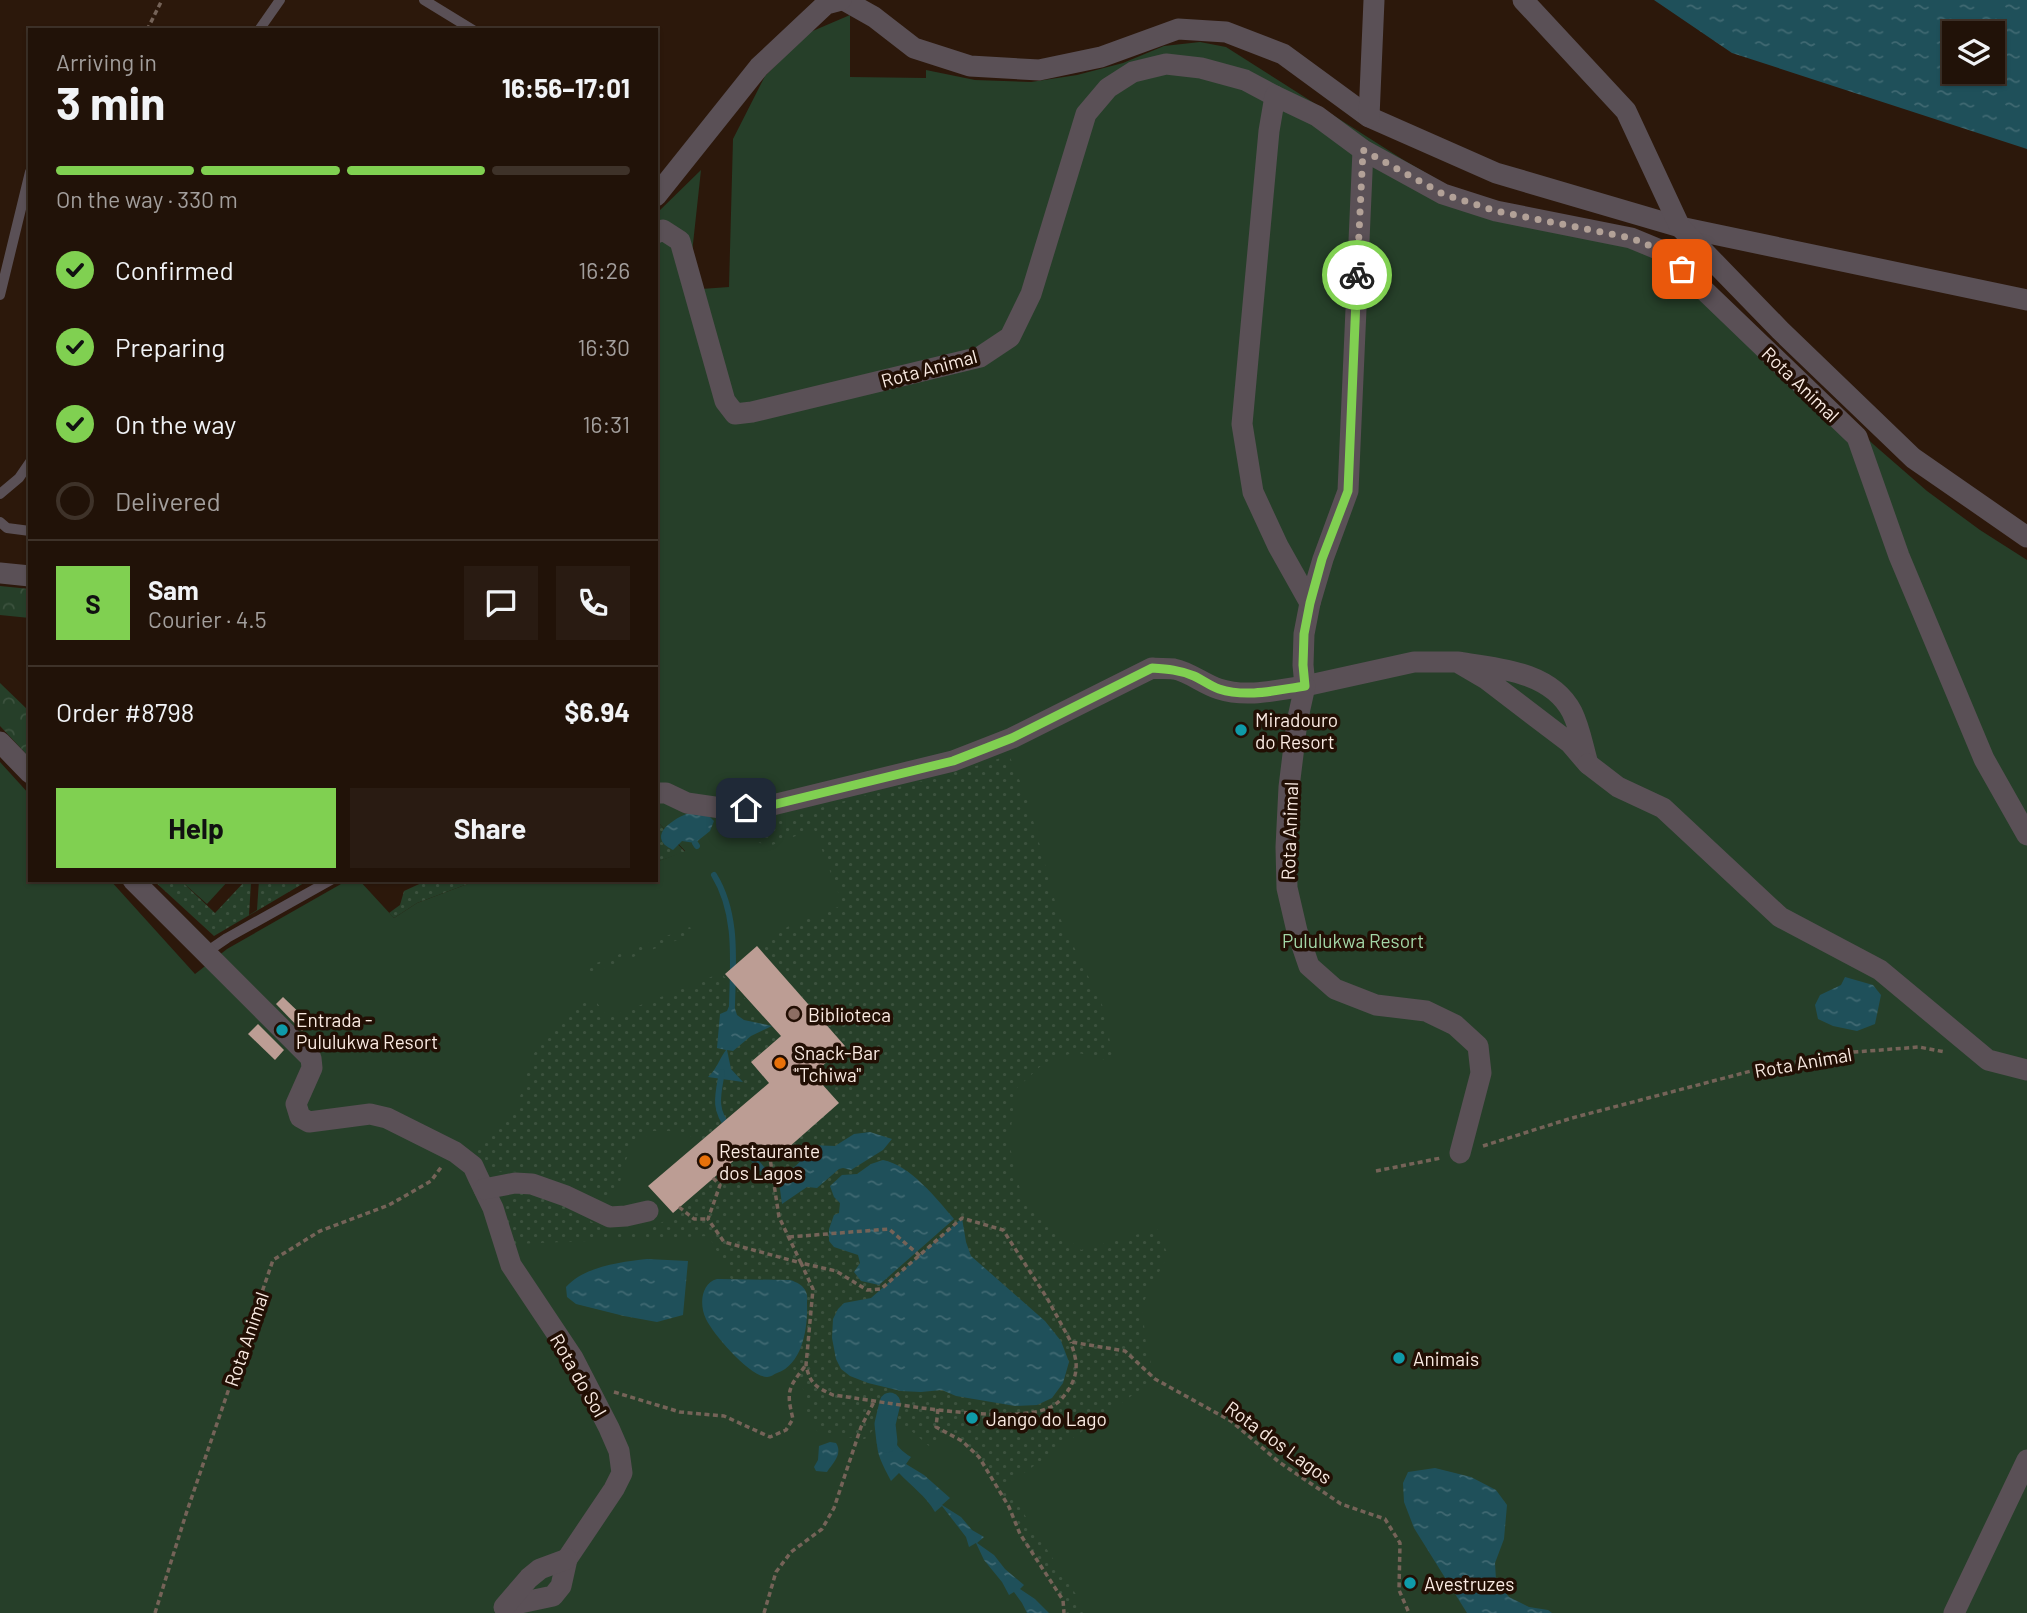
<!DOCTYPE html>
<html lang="en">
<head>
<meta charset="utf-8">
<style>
	:root { --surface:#211208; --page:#291b12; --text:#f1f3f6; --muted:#a29e9c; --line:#3e3229; --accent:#80d051 }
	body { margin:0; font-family:Barlow,sans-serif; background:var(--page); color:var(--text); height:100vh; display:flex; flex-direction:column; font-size:26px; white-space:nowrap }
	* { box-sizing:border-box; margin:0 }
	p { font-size:23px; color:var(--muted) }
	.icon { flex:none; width:38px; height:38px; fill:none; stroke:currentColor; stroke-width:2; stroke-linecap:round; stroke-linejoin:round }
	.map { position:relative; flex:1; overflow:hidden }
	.details { position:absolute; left:28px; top:28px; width:630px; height:854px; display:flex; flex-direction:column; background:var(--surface); border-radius:0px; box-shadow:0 2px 5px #0004,0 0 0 2px var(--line) }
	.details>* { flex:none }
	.tools { position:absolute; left:1942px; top:21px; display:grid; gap:14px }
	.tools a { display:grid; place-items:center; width:63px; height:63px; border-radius:0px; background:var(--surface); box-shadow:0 2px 5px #0004,0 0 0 2px var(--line); font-size:35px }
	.pin { position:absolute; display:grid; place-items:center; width:60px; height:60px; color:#fff; margin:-30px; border-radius:14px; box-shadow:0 4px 10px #0006 }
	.courier { position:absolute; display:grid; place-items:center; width:70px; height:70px; margin:-35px; border:5px solid #80d051; border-radius:50%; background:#fff; color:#222; box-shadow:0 2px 9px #0007 }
	.summary em { font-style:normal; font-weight:700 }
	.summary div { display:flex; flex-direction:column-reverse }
	.summary { display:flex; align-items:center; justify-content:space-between; height:119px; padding:0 28px }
	h1 { font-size:46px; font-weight:700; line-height:52px }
	.bar { display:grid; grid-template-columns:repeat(4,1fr); gap:10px 7px; align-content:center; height:84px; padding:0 28px }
	.bar i { height:9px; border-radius:5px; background:var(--line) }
	.bar .on { background:var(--accent) }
	.bar p { grid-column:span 4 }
	.line { display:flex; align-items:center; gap:18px; padding:0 28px; border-top:2px solid var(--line) }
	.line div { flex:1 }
	.round { display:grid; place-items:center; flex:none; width:74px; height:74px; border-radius:0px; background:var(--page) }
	ol { padding:0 28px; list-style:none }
	li { display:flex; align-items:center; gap:21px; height:77px }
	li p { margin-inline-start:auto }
	li .icon { padding:7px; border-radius:50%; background:var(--accent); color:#111; stroke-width:4 }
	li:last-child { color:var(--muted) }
	li i { width:38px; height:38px; border:4px solid var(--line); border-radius:50% }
	.cta { display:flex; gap:14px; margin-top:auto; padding:14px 28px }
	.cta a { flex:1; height:80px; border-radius:0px; background:var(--accent); color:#111; font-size:28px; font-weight:700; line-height:80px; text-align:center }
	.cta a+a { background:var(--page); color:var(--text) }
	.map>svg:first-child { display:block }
</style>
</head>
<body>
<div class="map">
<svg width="2027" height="1613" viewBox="0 0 2027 1613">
	<defs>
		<pattern id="forest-crowns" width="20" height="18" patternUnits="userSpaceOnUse" patternTransform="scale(1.75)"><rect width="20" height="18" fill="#263f29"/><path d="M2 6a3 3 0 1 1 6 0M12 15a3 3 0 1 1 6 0" fill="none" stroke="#3c523e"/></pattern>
		<pattern id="garden-dots" width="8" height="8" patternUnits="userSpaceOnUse" patternTransform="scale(1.75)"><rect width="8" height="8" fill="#263f29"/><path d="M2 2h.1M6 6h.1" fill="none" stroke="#3c523e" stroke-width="1.8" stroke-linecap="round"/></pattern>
		<pattern id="water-ripples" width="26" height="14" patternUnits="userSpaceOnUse" patternTransform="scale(1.75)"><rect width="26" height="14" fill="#1f505a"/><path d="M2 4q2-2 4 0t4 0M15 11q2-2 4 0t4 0" fill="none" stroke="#406972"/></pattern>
	</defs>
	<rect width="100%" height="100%" fill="#2c180b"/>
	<g fill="url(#forest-crowns)">
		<polygon points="0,586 30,589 30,618 0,615"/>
		<polygon points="0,683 30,712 30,758 0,726"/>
	</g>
	<g fill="#263f29">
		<polygon points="850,15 850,77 926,78 926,70 975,80 1031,82 1077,75 1123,63 1164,46 1200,42 1226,47 1402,159 1455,190 1498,203 1576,218 1712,289 1873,444 1927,491 1980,530 2027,560 2027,1613 0,1613 0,762 30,795 30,880 110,880 195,974 227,949 348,880 359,880 394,918 417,903 478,880 656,880 656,862 685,851 656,820 656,214 701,170 692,253 701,289 729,287 733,139 765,76 808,33"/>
		<polygon points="180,880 229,880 207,904"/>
	</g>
	<g fill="url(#garden-dots)">
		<path d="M1009,755L1027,798L1059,916L1103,1007L1114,1062L1075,1052L1044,1063L1016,1089L1009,1143L1023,1202L1081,1250L1157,1229L1168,1255L1142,1305L1146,1344L1155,1379L1006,1486L1088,1613H1064C1061,1583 1033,1560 1019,1533C1006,1507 998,1479 978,1457C969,1445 957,1438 943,1432L940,1439L929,1446L896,1418L887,1414L865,1439L821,1435L807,1420V1397L791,1364L804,1336L807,1314L790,1280L731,1279L709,1236L515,1244L502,1213C505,1206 507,1199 514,1195C537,1180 590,1226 614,1232C629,1235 642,1233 656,1225C663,1222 669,1219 673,1213L753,1144L788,1148L838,1103L811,1071L821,1067L845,1046L757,946L789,926L843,905L814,829L767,847L745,834C830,798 922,786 1009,755Z"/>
		<polygon points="656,820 685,852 656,862"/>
		<polygon points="153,880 180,880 215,913 246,880 248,880 251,883 249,915 257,910 259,880 309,880 214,936"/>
		<polygon points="428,880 478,880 417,903 394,918 389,913 400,905 404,891"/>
		<polygon points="690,927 693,934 589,974 586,967"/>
		<path d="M721,973L780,1036L751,1062L769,1083L701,1141L679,1131H652C645,1138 636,1144 630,1152C620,1167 624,1189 609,1197L556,1178L529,1171L491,1172L471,1149C484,1140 500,1132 509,1118C522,1101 523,1082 530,1062C537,1043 554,1030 568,1016C577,1008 583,1000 595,1000L608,1018Z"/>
	</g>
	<g fill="url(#water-ripples)" fill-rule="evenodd">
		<path d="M1654,0H2027V149L1732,53ZM1955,33H1993V72H1955Z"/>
		<path d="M695,811L707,814L714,821L710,831L695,843L682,841L673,850C673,850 664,845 664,844C651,829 685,813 695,811Z"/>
		<polygon points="1845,977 1873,985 1881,995 1875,1024 1857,1031 1833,1026 1818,1019 1815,1005 1820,995 1841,985"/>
		<path d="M732,999L737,1015L744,1020L772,1026L751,1036L733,1051L727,1050L731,1069L743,1082L708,1077C717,1069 719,1059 726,1050L717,1048L720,1014L727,1011Z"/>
		<path d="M870,1132L892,1139L883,1150L851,1170L843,1168L839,1169L817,1188L807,1187L782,1204L779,1182L787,1170C799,1168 804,1155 809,1145L835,1146L854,1134Z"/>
		<path d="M883,1160C910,1165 937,1199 954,1219L879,1285L861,1281L854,1272L860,1263L858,1255L834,1247L829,1241V1229L834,1215L839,1213L840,1203L834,1197L830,1186L842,1175L857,1174L871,1164Z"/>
		<polygon points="962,1218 966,1242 971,1256 1045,1321 1061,1341 1069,1362 1063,1383 1052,1398 1037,1405 1015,1406 956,1396 942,1390 921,1392 901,1391 868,1383 850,1376 841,1369 836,1359 832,1338 833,1319 838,1309 844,1303 871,1298"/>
		<path d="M647,1259L688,1261L683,1315L657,1322L624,1316L576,1304L567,1297L566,1287C585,1266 621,1262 647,1259Z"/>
		<path d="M717,1279L790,1280C797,1282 804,1286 806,1292C808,1296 807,1300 807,1303C808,1327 803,1364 777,1373C774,1374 771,1377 767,1377C750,1377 713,1334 706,1319C699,1305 701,1283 717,1279Z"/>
		<path d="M887,1414C890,1434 893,1446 911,1457L906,1464L924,1475L950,1498L942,1505L961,1517L972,1530L984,1537L977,1543L994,1555L1005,1569L1024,1585L1020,1589L1035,1599L1049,1613H1027L1022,1603L1014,1592L1009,1595L1002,1582L984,1560L976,1543L969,1547L966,1537L942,1506L935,1512C926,1496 911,1486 899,1473L891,1481C876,1452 871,1444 887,1414Z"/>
		<path d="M830,1442L836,1443C843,1454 833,1463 827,1472L816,1471L814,1467L818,1460L819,1446Z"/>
		<polygon points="1435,1468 1471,1477 1496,1490 1507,1505 1504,1539 1495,1563 1496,1580 1509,1597 1529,1607 1548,1610 1552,1613 1467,1613 1414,1528 1404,1502 1403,1483 1408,1472"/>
	</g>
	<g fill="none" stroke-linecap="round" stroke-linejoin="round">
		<g stroke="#1f505a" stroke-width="6">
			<polyline points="695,843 697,846"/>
			<path d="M714,875C738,914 733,962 732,1006"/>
			<path d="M722,1072C718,1095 713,1109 729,1128"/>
			<polyline points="742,1145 761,1168 779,1182"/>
		</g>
		<polyline stroke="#1f505a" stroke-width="21" points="887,1442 885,1424 890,1403"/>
	</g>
	<g fill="#bc9d94">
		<polygon points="757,946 845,1046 813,1074 839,1103 788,1148 753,1144 673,1213 648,1186 769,1083 751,1062 781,1036 725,974"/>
		<polygon points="283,997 310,1023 302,1031 276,1004"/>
		<polygon points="258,1024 284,1050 275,1060 248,1034"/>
	</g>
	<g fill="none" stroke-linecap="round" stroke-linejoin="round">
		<g stroke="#756358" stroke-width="3.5" stroke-dasharray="5 3.5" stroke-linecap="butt">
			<polyline points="147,30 162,0"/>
			<polyline points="768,1145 779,1217 801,1263 836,1271 867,1290 881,1289 962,1218 1003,1230 1047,1298 1071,1342 1125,1351 1155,1379 1231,1421 1279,1462 1341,1504 1385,1519 1400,1543 1399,1590 1409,1613"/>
			<polyline points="1483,1146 1572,1118 1755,1070 1842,1053 1919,1047 1945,1052"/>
			<polyline points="1376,1171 1441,1158"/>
			<path d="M713,1178L720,1185L708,1219L724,1242L801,1263L813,1289L806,1365C810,1384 816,1387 833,1395C881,1401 1011,1427 1051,1407C1063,1401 1076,1382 1076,1368C1077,1360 1073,1350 1071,1342"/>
			<polyline points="679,1207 694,1219 708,1219"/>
			<polyline points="789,1237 889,1229 920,1256"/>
			<path d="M614,1392L680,1412L724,1416L770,1437L786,1430L793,1419C786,1391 788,1388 806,1365"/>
			<polyline points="938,1409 936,1427 962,1441 979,1457 1009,1507 1020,1534 1063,1600 1064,1613"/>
			<polyline points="155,1613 186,1514 273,1260 320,1231 389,1205 431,1181 442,1166"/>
			<polyline points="764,1613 776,1572 791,1552 822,1529 834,1508 861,1427 875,1400"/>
		</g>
		<g stroke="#5a5056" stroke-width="10">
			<polyline points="424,0 473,30"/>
			<polyline points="259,30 280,0"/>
			<polyline points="0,295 30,172"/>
			<polyline points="0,494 19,478 30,462"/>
			<polyline points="0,522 7,528 30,531"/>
			<polyline points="205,953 227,938 331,880"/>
		</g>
		<g stroke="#5a5056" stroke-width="21">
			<polyline points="844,0 874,17 914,48 970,66 1039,70 1101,57 1178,29 1226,32 1283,54 1369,117 1496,173 1680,227 2027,300"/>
			<polyline points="1523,0 1626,111 1680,227 1780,330 1913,458 2027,537"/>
			<polyline points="1369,117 1374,0"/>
			<path d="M1363,150L1348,491L1323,559L1310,603L1304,634L1303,665L1305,686L1414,662H1457L1486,679L1570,743L1588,764C1583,747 1580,728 1572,712C1551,671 1497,668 1457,662"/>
			<polyline points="656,196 759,67 826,4 841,0"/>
			<polyline points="656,233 663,230 680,241 725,401 735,414 752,412 980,357 1010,337 1031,294 1086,114 1108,88 1133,72 1166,64 1201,68 1245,80 1275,96"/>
			<polyline points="0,573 30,576"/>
			<polyline points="1310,603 1278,546 1253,492 1242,424 1269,131 1275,96 1317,116 1363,150 1443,194 1496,211 1631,238 1660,250 1682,269 1857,437 1899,556 1984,759 2027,835"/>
			<polyline points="0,742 30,773"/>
			<polyline points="1588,764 1618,787 1663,808 1780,917 1880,970 1988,1060 2027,1070"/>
			<path d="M656,793H666L687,803L728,809L764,807L953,761L1012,738L1152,668C1159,669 1167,668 1174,669C1190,672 1203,684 1219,689C1247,698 1277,690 1305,686L1297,722L1289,787L1286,847L1287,888L1297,931L1309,966L1335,989L1376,1005L1426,1011L1455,1025L1478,1046L1481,1073L1460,1153"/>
			<polyline points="133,880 311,1058 312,1068 296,1104 300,1117 309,1122 370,1114 387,1118 455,1152 473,1166 478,1177 493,1208 511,1265 573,1358 609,1428 619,1451 622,1473 614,1489 567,1559 561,1586 553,1596 506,1606"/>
			<polyline points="484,1189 515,1183 532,1184 566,1196 610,1217 626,1216 648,1211"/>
			<polyline points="504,1607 529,1578 540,1569 567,1559"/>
			<polyline points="1954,1613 2027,1460"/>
		</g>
	</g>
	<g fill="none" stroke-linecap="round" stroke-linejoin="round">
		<polyline stroke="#b2a197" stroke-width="7" stroke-dasharray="0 12.6" points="1357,275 1363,150 1443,194 1496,211 1631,238 1660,250 1682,269"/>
		<path stroke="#80d051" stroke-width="9" d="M746,808L764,807L953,761L1012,738L1152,668C1167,669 1180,670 1194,676C1203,680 1210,686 1219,689C1247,698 1277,690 1305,686L1303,665L1304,634L1310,603L1322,559L1348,491L1357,275"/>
	</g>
	<g fill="#0f9aa8" stroke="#220f04" stroke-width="2.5">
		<circle cx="1241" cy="730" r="7"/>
		<circle cx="282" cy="1030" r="7"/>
		<circle cx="1399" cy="1358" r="7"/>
		<circle cx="972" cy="1418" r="7"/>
		<circle cx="1410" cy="1583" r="7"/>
	</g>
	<circle fill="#8d6e63" stroke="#220f04" stroke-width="2.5" cx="794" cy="1014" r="7"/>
	<g fill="#e8710a" stroke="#220f04" stroke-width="2.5">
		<circle cx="780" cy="1063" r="7"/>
		<circle cx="705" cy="1161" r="7"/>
	</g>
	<g text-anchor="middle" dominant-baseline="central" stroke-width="7" stroke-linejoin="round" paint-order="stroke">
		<g font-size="19" fill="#faebe3" stroke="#220f04">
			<text transform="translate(929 368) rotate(-15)">Rota Animal</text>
			<text transform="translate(1801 384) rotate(44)">Rota Animal</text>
			<text transform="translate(1289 831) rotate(-88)">Rota Animal</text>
			<text transform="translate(1803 1062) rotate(-10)">Rota Animal</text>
			<text transform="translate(246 1339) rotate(-71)">Rota Animal</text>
			<text transform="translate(579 1375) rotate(60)">Rota do Sol</text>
			<text transform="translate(1279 1442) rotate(36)">Rota dos Lagos</text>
		</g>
		<g font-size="19" fill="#faebe3" stroke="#220f04" text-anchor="start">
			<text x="1255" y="719">Miradouro<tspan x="1255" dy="22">do Resort</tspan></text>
			<text x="808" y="1014">Biblioteca</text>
			<text x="296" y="1019">Entrada -<tspan x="296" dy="22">Pululukwa Resort</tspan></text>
			<text x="794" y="1052">Snack-Bar<tspan x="794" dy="22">"Tchiwa"</tspan></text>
			<text x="719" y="1150">Restaurante<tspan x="719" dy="22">dos Lagos</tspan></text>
			<text x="1413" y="1358">Animais</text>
			<text x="986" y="1418">Jango do Lago</text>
			<text x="1424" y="1583">Avestruzes</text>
		</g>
		<g font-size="19" fill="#a3d7a7" stroke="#220f04">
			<text x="1353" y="940">Pululukwa Resort</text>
		</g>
	</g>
</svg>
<div class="tools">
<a><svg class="icon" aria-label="layers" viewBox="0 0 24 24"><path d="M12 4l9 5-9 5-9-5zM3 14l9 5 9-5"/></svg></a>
</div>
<div class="pin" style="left:1682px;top:269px;background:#ea580c"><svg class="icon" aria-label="bag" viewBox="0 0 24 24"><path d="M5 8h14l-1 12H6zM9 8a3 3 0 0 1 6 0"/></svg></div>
<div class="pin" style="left:746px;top:808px;background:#1f2937"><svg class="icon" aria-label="home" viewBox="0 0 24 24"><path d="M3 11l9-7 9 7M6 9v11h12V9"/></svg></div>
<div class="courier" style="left:1357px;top:275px"><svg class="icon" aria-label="bike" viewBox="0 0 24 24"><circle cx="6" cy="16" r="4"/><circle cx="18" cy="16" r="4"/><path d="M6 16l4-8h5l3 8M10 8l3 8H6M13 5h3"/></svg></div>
<section class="details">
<div class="summary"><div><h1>3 min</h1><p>Arriving in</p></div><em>16:56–17:01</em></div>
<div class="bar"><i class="on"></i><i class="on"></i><i class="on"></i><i></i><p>On the way · 330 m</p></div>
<ol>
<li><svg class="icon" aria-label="check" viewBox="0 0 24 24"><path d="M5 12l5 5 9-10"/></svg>Confirmed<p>16:26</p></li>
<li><svg class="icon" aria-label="check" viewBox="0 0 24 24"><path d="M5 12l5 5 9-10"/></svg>Preparing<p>16:30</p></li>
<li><svg class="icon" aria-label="check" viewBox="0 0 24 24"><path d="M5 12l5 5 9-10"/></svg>On the way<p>16:31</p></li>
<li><i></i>Delivered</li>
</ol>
<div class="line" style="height:126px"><b class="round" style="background:var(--accent);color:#111">S</b><div><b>Sam</b><p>Courier · 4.5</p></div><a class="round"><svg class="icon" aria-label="chat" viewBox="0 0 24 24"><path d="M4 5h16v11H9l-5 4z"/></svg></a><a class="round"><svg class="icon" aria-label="phone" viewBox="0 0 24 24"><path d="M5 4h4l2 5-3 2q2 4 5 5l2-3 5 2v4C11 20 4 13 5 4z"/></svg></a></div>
<div class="line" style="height:91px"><div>Order #8798</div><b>$6.94</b></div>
<div class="cta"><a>Help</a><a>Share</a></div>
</section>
</div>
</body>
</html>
